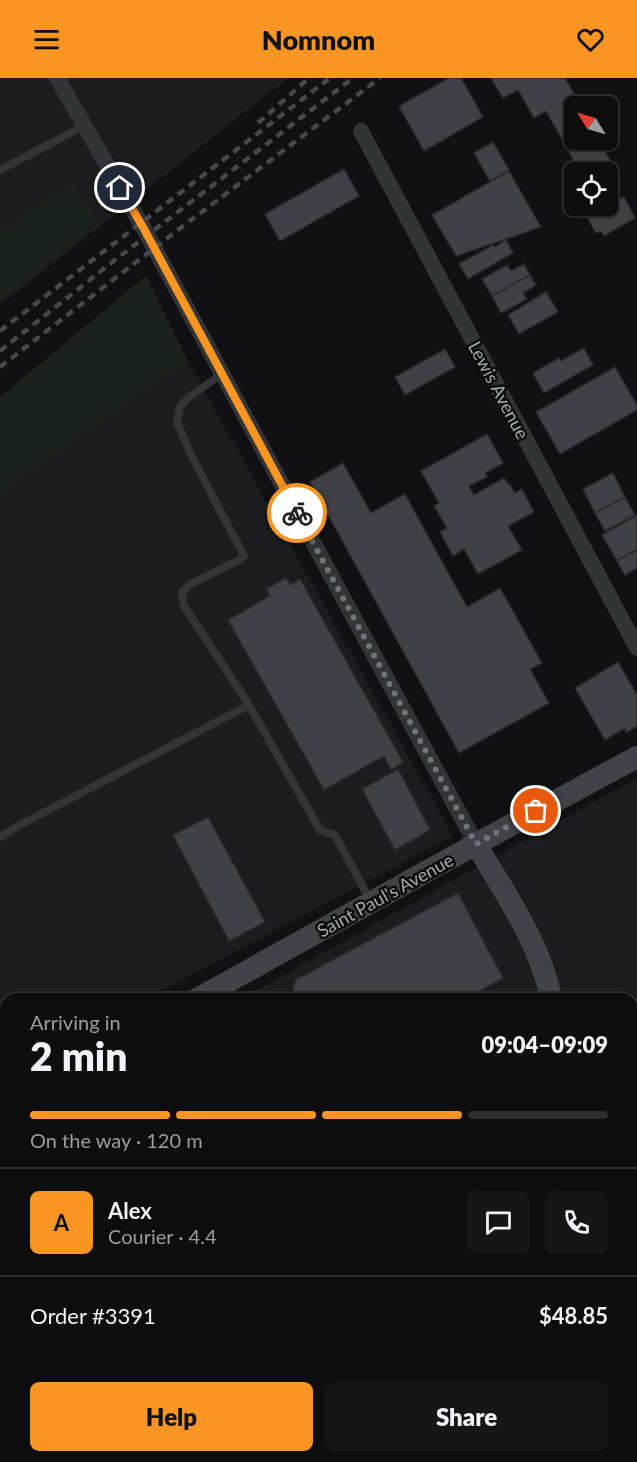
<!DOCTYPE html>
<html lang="en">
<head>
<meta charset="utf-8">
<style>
	:root { --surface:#0d0d0e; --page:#161617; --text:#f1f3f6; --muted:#9a9c9e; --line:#2d2d2e; --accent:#f89523 }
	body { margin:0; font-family:Lato,sans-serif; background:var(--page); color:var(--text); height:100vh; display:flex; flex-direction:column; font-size:22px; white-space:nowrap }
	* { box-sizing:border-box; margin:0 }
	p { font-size:20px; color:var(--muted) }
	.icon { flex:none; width:33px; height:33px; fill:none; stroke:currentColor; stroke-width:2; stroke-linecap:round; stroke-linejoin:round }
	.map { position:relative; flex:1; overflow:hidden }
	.panel { position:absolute; left:0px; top:915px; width:638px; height:470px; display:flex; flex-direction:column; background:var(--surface); border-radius:18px 18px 0 0; box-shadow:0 2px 4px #0004,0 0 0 2px var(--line) }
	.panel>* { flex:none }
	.needle { width:39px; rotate:307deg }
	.controls { position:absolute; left:564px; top:18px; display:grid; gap:12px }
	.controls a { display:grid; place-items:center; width:54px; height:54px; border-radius:9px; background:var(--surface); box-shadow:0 2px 4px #0004,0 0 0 2px var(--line); font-size:30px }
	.pin { position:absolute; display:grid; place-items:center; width:51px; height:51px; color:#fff; margin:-26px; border:3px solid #fff; border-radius:50%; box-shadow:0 2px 6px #0007 }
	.courier { position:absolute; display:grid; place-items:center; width:60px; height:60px; margin:-30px; border:4px solid #f89523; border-radius:50%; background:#fff; color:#222; box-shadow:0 2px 8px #0007 }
	.overview em { font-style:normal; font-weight:800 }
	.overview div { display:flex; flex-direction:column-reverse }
	.overview { display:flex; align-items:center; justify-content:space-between; height:102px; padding:0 30px }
	h1 { font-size:39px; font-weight:800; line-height:45px }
	.bar { display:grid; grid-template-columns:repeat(4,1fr); gap:9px 6px; align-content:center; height:72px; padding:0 30px }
	.bar i { height:8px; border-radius:4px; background:var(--line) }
	.bar .current { background:var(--accent) }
	.bar p { grid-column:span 4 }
	.line { display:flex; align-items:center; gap:15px; padding:0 30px; border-top:2px solid var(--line) }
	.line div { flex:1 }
	.round { display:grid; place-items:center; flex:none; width:63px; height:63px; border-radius:9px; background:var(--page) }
	.action { display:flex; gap:12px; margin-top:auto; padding:12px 30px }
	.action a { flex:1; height:69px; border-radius:9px; background:var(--accent); color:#111; font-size:24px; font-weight:800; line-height:69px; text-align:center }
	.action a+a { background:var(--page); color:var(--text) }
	header { display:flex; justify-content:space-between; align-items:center; height:78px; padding:0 30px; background:var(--accent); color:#111; font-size:27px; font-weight:800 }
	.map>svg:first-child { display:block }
</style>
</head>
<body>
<header><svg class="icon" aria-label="menu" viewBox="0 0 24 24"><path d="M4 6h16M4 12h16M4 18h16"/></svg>Nomnom<svg class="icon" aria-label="heart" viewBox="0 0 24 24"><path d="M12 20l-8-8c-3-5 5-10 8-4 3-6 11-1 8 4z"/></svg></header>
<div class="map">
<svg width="637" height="1384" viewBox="0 0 637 1384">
	<rect width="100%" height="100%" fill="#111113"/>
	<g fill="#1d1d20">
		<polygon points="0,0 288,0 0,227"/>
		<polygon points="188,283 453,758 146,921 6,921 6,1010 0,1013 0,417"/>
		<polygon points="637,700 637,1170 632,1179 632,921 240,921"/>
	</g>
	<g fill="#1b221b">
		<polygon points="73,103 99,146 0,222 0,152"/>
		<polygon points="146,198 188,283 0,417 0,319"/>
	</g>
	<g fill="#404146" stroke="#2b2b2f" stroke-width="1.5">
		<polygon points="449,0 461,0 483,39 424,73 399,28"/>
		<polygon points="491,0 565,0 581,28 574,28 574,62 599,62 611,84 592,94 580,94 546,33 534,40 518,12 503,20"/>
		<polygon points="493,64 509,92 490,103 474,75"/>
		<polygon points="344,91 359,118 280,163 265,136"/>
		<polygon points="509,93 541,149 456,178 432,137"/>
		<polygon points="624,119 635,140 604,158 601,153 596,155 587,139"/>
		<polygon points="506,162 513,175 468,201 459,186 493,167 495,169"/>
		<polygon points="524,186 530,197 492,218 482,201 507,187 511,193"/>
		<polygon points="530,197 536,207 523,215 527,221 501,235 492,218"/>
		<polygon points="546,214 558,234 519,256 508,237"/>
		<polygon points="584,270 593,287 544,315 533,295 559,280 561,283"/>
		<polygon points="445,271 455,289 405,317 395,299"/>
		<polygon points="615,289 637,327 637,332 560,376 536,334"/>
		<polygon points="487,356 503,385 485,395 487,399 469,408 474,417 504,400 508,406 509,405 515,415 522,411 534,434 508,448 522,472 478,496 464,471 453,478 440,454 447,450 434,428 439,425 421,393"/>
		<polygon points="343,385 371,435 405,416 467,529 500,510 542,585 530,591 549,625 459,675 310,404"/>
		<polygon points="613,395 625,419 595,435 583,411"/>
		<polygon points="625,419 635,437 605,453 595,435"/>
		<polygon points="637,437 637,471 617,483 602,457"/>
		<polygon points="637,472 637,490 625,497 617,483"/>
		<polygon points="286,500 290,507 300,501 403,684 391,692 384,678 324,712 228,542 270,518 266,511"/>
		<polygon points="618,584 637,617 637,648 626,655 625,650 605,662 575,610"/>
		<polygon points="398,691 430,752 395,772 362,711"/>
		<polygon points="208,739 265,844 229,863 173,757"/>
		<polygon points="458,815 503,900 465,921 298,921 293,912 294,906 297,901"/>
	</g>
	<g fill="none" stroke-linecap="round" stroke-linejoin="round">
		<g stroke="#323438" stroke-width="8">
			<polyline points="0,92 84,48"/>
			<polyline points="222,296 189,319 180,329 177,344 191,377 244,478 239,482 189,507 182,515 184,528 249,627 320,752 335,757 371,824"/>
			<polyline points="0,759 20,747 249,627"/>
		</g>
		<g stroke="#323438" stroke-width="16">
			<polyline points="57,0 144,151 476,766"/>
			<polyline points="361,53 637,570"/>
		</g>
		<g stroke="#404348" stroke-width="22">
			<path d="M476,766C504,814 541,866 551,921"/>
			<polyline points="197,921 476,766 637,679"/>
			<polyline points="0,1026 6,1023"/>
		</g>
		<g stroke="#5e6269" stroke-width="30">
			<polyline points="632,978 637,969"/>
			<polyline points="632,1024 637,1015"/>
			<polyline points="632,1097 637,1088"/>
			<polyline points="0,1116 6,1115"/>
			<polyline points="0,1184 6,1182"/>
			<polyline points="632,1210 637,1203"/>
			<polyline points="0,1222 6,1220"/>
			<polyline points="400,1378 405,1384"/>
			<polyline points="443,1378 448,1384"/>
			<polyline points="527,1378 527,1384"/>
			<polyline points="500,1384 504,1378"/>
		</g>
		<g stroke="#45484d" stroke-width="4.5" stroke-dasharray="8 6" stroke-linecap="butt">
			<polyline points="258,45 309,0"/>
			<polyline points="0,253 330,0"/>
			<polyline points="0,273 115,182 353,0"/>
			<polyline points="0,289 179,151 380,0"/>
		</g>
	</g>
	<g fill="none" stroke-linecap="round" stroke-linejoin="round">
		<polyline stroke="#6f747c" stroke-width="6" stroke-dasharray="0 10.8" points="297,435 476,766 536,733"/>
		<polyline stroke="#f89523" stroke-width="8" points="120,110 144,151 297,435"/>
	</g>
	<g text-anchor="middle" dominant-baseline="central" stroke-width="5" stroke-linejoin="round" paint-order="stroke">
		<g font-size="18" fill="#a2aab4" stroke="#0c0c0d">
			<text transform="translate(499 312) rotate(62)">Lewis Avenue</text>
			<text transform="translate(385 817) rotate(-29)">Saint Paul's Avenue</text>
		</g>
	</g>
</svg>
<div class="controls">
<a><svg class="needle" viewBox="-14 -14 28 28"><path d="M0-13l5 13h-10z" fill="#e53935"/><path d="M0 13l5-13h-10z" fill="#9a9c9e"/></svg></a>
<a><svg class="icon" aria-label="locate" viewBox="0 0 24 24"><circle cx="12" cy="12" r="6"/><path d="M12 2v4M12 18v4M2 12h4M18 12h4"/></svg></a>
</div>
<div class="pin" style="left:536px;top:733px;background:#ea580c"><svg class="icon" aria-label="bag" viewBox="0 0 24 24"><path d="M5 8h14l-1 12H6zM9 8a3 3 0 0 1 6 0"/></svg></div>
<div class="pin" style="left:120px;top:110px;background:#1f2937"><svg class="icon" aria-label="home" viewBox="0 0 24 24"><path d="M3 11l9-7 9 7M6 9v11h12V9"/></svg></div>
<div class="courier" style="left:297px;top:435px"><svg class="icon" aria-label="bike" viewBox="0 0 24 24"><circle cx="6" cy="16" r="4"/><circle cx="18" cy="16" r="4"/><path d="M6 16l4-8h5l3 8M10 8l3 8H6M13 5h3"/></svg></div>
<section class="panel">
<div class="overview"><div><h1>2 min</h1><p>Arriving in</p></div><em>09:04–09:09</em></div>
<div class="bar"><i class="current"></i><i class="current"></i><i class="current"></i><i></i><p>On the way · 120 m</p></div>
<div class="line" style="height:108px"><b class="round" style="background:var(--accent);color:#111">A</b><div><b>Alex</b><p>Courier · 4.4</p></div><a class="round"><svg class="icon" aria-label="chat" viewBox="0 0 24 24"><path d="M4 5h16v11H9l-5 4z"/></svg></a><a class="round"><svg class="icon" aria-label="phone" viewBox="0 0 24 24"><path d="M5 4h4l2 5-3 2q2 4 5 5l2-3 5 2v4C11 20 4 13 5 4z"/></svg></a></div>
<div class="line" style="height:78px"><div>Order #3391</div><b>$48.85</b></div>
<div class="action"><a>Help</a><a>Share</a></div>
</section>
</div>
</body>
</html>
